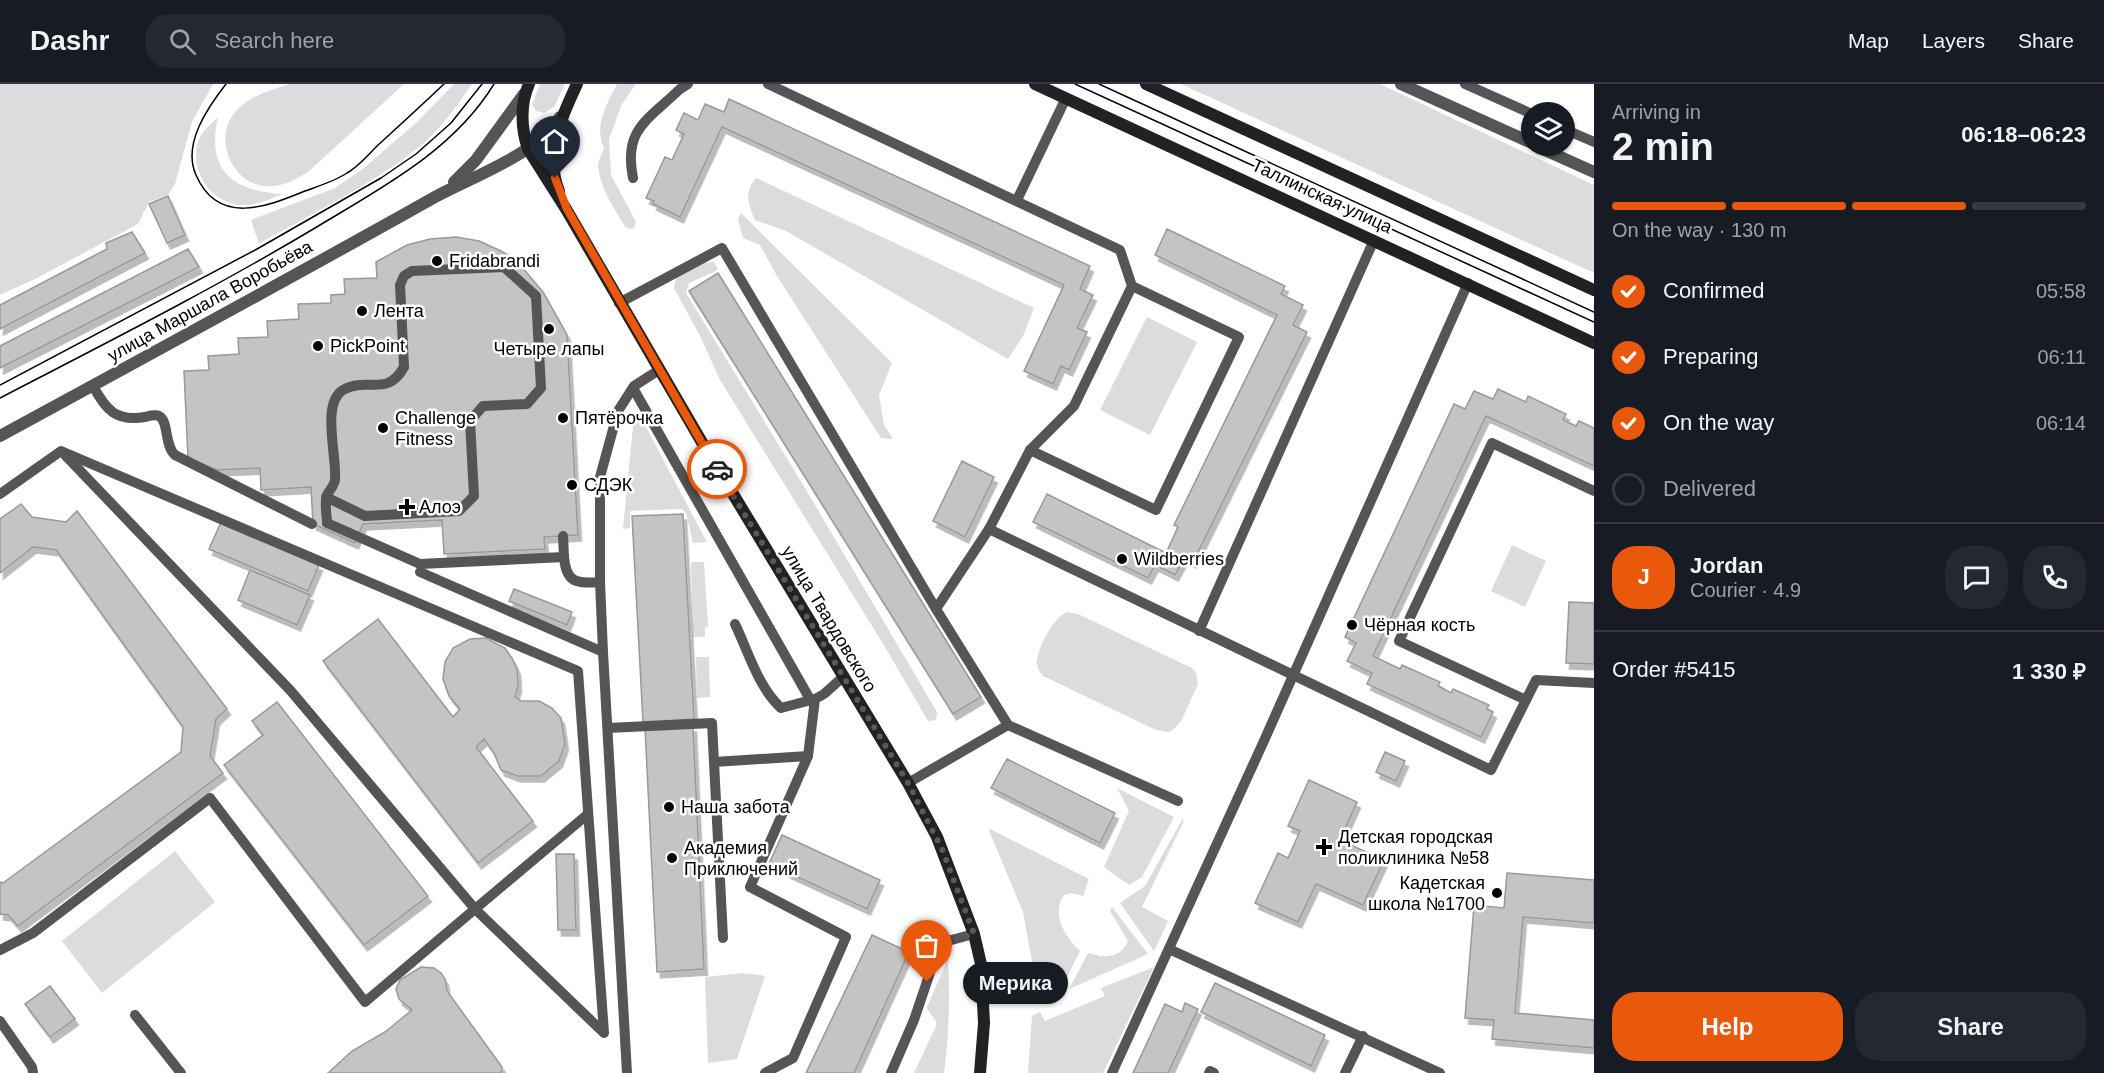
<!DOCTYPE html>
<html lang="en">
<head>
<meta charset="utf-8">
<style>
	:root { --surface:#171b24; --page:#242831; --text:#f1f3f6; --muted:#9ea1a6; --line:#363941; --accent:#ea580c }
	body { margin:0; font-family:Arial,sans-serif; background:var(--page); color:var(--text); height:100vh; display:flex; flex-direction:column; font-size:22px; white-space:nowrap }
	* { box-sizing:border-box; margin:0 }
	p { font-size:20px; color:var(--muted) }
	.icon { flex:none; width:33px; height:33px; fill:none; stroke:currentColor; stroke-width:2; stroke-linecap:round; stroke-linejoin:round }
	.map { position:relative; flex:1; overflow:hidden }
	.details { display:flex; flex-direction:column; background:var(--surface); width:510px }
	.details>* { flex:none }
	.buttons { position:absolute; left:1521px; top:18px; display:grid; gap:12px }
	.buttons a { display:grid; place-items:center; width:54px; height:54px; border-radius:50%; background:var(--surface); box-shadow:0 2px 4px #0004; font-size:30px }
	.pin { position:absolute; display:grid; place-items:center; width:51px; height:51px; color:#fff; margin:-62px -26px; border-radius:50% 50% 50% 0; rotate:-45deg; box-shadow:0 0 6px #0007 }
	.pin .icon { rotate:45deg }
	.courier { position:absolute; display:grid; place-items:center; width:60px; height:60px; margin:-30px; border:4px solid #ea580c; border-radius:50%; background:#fff; color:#222; box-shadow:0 2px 8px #0007 }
	.bubble { position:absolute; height:42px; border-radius:21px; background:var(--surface); box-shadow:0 2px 4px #0004; font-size:20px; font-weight:700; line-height:42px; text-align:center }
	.headline em { font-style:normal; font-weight:700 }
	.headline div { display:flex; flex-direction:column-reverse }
	.headline { display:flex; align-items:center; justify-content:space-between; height:102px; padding:0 18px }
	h1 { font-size:39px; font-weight:700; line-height:45px }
	.bar { display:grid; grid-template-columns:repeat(4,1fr); gap:9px 6px; align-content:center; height:72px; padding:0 18px }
	.bar i { height:8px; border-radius:4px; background:var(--line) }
	.bar .selected { background:var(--accent) }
	.bar p { grid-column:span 4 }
	.line { display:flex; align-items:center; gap:15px; padding:0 18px; border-top:2px solid var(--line) }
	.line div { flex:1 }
	.round { display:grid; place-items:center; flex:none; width:63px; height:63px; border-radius:24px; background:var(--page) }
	ol { padding:0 18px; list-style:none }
	li { display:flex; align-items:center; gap:18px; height:66px }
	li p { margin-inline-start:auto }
	li .icon { padding:6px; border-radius:50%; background:var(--accent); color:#fff; stroke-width:4 }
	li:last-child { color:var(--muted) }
	li i { width:33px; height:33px; border:3px solid var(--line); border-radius:50% }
	.button { display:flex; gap:12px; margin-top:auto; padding:12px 18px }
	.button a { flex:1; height:69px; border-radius:24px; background:var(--accent); color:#fff; font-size:24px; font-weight:700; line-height:69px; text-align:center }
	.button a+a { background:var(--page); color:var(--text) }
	header { display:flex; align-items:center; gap:36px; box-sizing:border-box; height:84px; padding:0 30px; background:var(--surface); border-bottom:2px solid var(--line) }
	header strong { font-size:28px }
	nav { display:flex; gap:33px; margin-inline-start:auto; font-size:21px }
	.search { width:420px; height:54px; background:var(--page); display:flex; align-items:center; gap:15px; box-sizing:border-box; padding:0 21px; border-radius:24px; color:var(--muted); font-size:22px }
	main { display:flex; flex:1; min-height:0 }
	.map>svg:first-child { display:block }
</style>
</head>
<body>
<header>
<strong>Dashr</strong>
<div class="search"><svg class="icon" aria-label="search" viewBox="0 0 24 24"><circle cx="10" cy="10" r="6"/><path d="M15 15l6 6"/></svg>Search here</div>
<nav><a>Map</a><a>Layers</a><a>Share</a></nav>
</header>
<main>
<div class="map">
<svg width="1594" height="989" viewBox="0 0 1594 989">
	<defs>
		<filter id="shadow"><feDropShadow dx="3.5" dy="6" stdDeviation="0" flood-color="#0004"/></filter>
	</defs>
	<rect width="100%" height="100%" fill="#fff"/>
	<g fill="#dcdcdc">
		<polygon points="0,0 213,0 192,38 175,100 168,111 149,118 138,140 35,195 0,211"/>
		<path d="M289,0H404L308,88C298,94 286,101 274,102C237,107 212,60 233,31C245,13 270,6 289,0Z"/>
		<path d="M454,0H472C456,23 440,46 418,64C370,102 312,129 259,160L251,136L335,104L364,84L417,38Z"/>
		<polygon points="540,0 565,0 554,23 544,29 536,27 532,21"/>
		<path d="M617,0H636L622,20L609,55L611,91L636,138L633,145L626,144C615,126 600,104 598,82C598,77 602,70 604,64C594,42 606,21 617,0Z"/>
		<polygon points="1181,0 1380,0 1594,101 1594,189"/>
		<path d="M218,33C206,86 232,107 282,110C268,116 255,122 241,121C209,119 188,84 199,55C203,46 212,39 218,33Z"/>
		<path d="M756,94L1034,224L1023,252L1008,275L786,147L755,136C748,120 744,109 756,94Z"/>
		<polygon points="741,129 892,279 879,311 884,341 893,355 881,354 777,192 760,161 743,154 738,135"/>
		<polygon points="714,178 718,186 689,199 686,209 805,404 937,628 936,636 928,637 885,563 720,296 701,254 674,204 676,193 703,179"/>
		<polygon points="1147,233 1197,258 1150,351 1100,326"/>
		<polygon points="639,330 707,458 693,459 686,429 682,425 630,427 630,444 623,445 634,332"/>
		<polygon points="1512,461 1546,477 1525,523 1491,507"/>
		<polygon points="691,478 704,478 708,543 705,543 705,553 693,553"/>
		<path d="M1067,528L1078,530L1192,584L1196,589L1198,600L1181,637L1173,646L1168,648L1156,646L1043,592C1039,587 1037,584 1037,578C1037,564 1054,533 1067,528Z"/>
		<polygon points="696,573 709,573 710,613 697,614"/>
		<polygon points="1117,704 1174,733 1142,793 1129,801 1104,783 1129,727"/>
		<polygon points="1182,736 1184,737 1142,823 1168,837 1154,867 1120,819 1145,802"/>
		<path d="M988,744L1089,795L1083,812L1071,809L1064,811C1050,831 1066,853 1080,867L1059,910L1036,919L1033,915L1032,877L1023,828Z"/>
		<polygon points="175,767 215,818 102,909 62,857"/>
		<path d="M1112,823L1148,870L1069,905L1088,869C1105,874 1120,875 1128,857L1110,827Z"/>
		<path d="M948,875C950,913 949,951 944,989H914L937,940C935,933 929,931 927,923Z"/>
		<polygon points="1154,883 1103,989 1028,989 1032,932 1040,928 1045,937 1105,912 1101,904"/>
		<polygon points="742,889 765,892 737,975 708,979 705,893"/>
	</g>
	<g fill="#c4c4c4" stroke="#999" stroke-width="1.5" filter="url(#shadow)">
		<polygon points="729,15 1090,182 1080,205 1093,211 1077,244 1087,248 1069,286 1061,282 1053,300 1024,287 1064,201 722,43 680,133 653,120 654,117 646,114 665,73 672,76 684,50 676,46 684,29 698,36 705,20 724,28"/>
		<polygon points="168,112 185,151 167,159 149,120"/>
		<polygon points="1167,145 1285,202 1281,210 1303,221 1293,241 1307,248 1193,478 1184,474 1175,491 1155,481 1148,494 1033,438 1047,410 1166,469 1178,443 1174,441 1277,231 1155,171"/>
		<polygon points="132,148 145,169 0,245 0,221 107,165 106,159"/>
		<polygon points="456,153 479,157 501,167 516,176 543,208 567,251 578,451 544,453 545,465 444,470 442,436 363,440 355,459 313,440 311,403 261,406 260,384 217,386 188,374 184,287 209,286 208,272 239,270 238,254 268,253 267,237 299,235 298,220 331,219 331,211 345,210 344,195 377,194 376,178 407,161 430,155"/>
		<polygon points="188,165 199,183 0,284 0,262"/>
		<polygon points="718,189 981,613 953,630 689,207"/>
		<polygon points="1498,305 1526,318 1528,312 1566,330 1563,336 1576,342 1579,337 1594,344 1594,382 1486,332 1373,572 1400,585 1402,581 1440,598 1438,602 1451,609 1453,605 1489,621 1487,625 1493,628 1481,653 1367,600 1372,589 1347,577 1356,559 1345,553 1454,320 1465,325 1474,307 1493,315"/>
		<polygon points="962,377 994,393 965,453 933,437"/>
		<polygon points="21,420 32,433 66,438 77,427 227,625 216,635 210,672 223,689 18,842 8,831 0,830 0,798 3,799 181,668 183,643 56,466 33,463 0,489 0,435"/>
		<polygon points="683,430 694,635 643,638 632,432"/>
		<polygon points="221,438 319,481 308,507 209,465"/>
		<polygon points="250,486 310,511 297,541 238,516"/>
		<polygon points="514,505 572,528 567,541 509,517"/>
		<polygon points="1569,518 1594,519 1594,580 1566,579"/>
		<polygon points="378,535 453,633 460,625 449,612 443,595 445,578 453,564 470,555 486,554 505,564 512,574 517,585 518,602 515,613 521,617 539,617 552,624 561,634 565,660 559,677 541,692 517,692 501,686 494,669 484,655 476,663 533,737 478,779 323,577"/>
		<polygon points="277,618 428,812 364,861 224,681 263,651 252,637"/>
		<polygon points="693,642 704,885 657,888 645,644"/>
		<polygon points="1385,668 1405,677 1396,697 1376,688"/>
		<polygon points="1007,675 1115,729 1100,759 991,704"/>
		<polygon points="1309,696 1357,718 1340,756 1384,776 1363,821 1316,800 1298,838 1255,819 1278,769 1288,774 1300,747 1288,742"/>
		<polygon points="782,751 880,796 867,825 769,780"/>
		<polygon points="556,770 574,770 576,846 558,846"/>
		<polygon points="1507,789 1594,796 1594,839 1523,833 1515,929 1594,936 1594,964 1492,955 1494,936 1465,934 1474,821 1504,824"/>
		<polygon points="872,851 909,868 854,989 806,989"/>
		<polygon points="421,883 434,884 441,889 445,895 447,907 502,983 501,989 328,989 352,967 385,948 412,926 399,915 396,905 400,896"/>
		<polygon points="1215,899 1325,951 1311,982 1201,928"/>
		<polygon points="50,902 75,935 50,953 25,920"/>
		<polygon points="1185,919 1198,925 1168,989 1133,989 1165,920 1182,928"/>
	</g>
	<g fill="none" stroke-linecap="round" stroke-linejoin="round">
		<g stroke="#555" stroke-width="10">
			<polyline points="768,0 1120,166 1132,202 1074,322 1030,366"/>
			<polyline points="1465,0 1532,30"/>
			<polyline points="1564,45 1594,58"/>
			<path d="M633,94C623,45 648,36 680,5L688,0"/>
			<polyline points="1017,116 1066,14"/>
			<polyline points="1132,202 1239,253 1156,426 1030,366 989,445 1491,686 1536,596 1594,599"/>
			<polyline points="619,219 722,164 936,525 1008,641"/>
			<path d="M93,302C106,326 116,338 145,333C149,332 155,330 159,332C169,337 164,361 175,371L312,440"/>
			<polyline points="633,304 811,617"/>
			<polyline points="65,371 290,606 475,825 588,730"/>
			<polyline points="0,410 61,367 578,587 604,949 475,825 365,918 210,714 33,849 0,866"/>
			<path d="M326,413L365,432L459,427L474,412L470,337L483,322L527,320L541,304L536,212L504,183L412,187L404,192L400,201L404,283C387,314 367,292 343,306C321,319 337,372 335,395C335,401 330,405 327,411C324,419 327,430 327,439L420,480L564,473C566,499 577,500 600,498"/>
			<polyline points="563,452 564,473"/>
			<polyline points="420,488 603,568"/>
			<polyline points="936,525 989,445"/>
			<path d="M735,540C748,567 758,603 781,624L815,615"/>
			<polyline points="1199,547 1374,156"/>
			<polyline points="1526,616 1399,557 1492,359 1594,407"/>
			<polyline points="608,644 712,639 723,854"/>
			<polyline points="714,678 808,672"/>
			<polyline points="908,699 1008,641 1178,717"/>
			<polyline points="1169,865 1440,989"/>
			<polyline points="135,931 181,989"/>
			<polyline points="0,937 32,983 33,989"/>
			<polyline points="627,989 603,568 600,498 600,393 618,327 634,302 659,286"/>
			<polyline points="765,989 793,974 846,853 750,803 808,672 815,615 824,610 843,593"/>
			<polyline points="891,989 914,936 940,859 974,850"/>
			<polyline points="1112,989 1263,659 1468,199"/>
			<polyline points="1209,989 1210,987 1214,989"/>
			<polyline points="1345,989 1363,952"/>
		</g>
		<g stroke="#555" stroke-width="12">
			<polyline points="1401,0 1532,59"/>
			<polyline points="1536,62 1594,88"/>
		</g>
		<g stroke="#555" stroke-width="12">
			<polyline points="454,98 476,76 524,10"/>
			<path d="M0,352C145,273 291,194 435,113C472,93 539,69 560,33"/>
		</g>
		<g stroke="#222" stroke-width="12">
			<path d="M529,0C520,20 521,44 528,65L566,125L707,367L908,699L937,753L974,850L981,880L984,939L980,989"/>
			<polyline points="1035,0 1594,259"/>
			<polyline points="1146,0 1594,206"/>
			<path d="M559,107C544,70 561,34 577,0"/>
		</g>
		<g stroke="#000" stroke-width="1.5">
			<path d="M226,0C208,23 182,60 196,91C218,142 266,123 305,107C319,102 335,97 347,89C358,83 368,71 377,62C400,41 422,21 444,0"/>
			<polyline points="1075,0 1594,238"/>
			<polyline points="1099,0 1594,228"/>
			<polyline points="0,301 257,165 381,94 416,70 451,39 482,0"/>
			<path d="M0,314C106,259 213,205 315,144C381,104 453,67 494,0"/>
		</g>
	</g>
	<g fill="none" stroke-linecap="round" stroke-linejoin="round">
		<polyline stroke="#595959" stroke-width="6" stroke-dasharray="0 10.8" points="717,385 908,699 942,765 974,850 940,859 927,898"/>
		<polyline stroke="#ea580c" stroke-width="8" points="555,94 567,125 717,385"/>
	</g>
	<g fill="#000" stroke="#fff" stroke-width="2">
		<circle cx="437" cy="177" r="6"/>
		<circle cx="362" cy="227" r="6"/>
		<circle cx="549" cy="245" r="6"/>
		<circle cx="318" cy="262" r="6"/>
		<circle cx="563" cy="334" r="6"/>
		<circle cx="383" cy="344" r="6"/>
		<circle cx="572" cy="401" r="6"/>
		<path d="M404 414h6v6h6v6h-6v6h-6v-6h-6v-6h6z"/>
		<circle cx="1122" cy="475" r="6"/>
		<circle cx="1352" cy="541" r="6"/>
		<circle cx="669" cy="723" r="6"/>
		<path d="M1321 754h6v6h6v6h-6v6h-6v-6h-6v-6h6z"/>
		<circle cx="672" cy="774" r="6"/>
		<circle cx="1497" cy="809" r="6"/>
	</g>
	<g text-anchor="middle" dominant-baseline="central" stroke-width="5" stroke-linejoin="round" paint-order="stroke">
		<g font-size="18" fill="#000" stroke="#fff">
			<text transform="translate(1322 112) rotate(25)">Таллинская улица</text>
			<text transform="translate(210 217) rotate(-29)">улица Маршала Воробьёва</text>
			<text transform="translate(829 535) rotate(59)">улица Твардовского</text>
		</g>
		<g font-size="18" fill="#000" stroke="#fff" text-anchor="start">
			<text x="449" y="177">Fridabrandi</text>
			<text x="374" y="227">Лента</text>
			<text x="330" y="262">PickPoint</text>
			<text x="549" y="265" text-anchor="middle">Четыре лапы</text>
			<text x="395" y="334">Challenge<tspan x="395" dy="21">Fitness</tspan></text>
			<text x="575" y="334">Пятёрочка</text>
			<text x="584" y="401">СДЭК</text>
			<text x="419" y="423">Алоэ</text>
			<text x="1134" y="475">Wildberries</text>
			<text x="1364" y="541">Чёрная кость</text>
			<text x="681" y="723">Наша забота</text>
			<text x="1338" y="753">Детская городская<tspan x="1338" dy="21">поликлиника №58</tspan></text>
			<text x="684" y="764">Академия<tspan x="684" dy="21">Приключений</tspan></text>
			<text x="1485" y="799" text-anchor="end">Кадетская<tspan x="1485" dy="21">школа №1700</tspan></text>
		</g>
	</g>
</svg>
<div class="buttons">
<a><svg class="icon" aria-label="layers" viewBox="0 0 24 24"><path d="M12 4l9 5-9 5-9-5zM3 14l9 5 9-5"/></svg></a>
</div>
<div class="pin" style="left:927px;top:898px;background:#ea580c"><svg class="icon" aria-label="bag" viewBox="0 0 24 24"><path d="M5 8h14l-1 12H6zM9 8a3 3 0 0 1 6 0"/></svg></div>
<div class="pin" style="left:555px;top:94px;background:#1f2937"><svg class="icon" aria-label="home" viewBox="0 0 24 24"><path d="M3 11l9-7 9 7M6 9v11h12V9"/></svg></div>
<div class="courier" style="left:717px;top:385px"><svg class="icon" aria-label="car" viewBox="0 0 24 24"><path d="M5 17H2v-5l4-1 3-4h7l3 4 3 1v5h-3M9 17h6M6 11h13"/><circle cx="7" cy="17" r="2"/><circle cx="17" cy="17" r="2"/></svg></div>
<div class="bubble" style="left:963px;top:878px;width:105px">Мерика</div>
</div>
<section class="details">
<div class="headline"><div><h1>2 min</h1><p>Arriving in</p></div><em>06:18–06:23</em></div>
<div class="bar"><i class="selected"></i><i class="selected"></i><i class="selected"></i><i></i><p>On the way · 130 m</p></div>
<ol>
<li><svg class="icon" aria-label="check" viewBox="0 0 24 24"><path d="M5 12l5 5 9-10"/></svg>Confirmed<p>05:58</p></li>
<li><svg class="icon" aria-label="check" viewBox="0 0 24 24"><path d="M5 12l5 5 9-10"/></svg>Preparing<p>06:11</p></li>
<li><svg class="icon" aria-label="check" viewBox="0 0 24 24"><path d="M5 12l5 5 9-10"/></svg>On the way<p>06:14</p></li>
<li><i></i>Delivered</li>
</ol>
<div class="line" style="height:108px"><b class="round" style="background:var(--accent);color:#fff">J</b><div><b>Jordan</b><p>Courier · 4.9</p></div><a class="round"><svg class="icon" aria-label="chat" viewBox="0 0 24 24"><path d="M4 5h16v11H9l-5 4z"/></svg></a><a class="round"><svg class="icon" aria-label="phone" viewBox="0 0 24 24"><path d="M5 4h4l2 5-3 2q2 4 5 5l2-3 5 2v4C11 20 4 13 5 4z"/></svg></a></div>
<div class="line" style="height:78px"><div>Order #5415</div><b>1 330 ₽</b></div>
<div class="button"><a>Help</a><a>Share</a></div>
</section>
</main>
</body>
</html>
